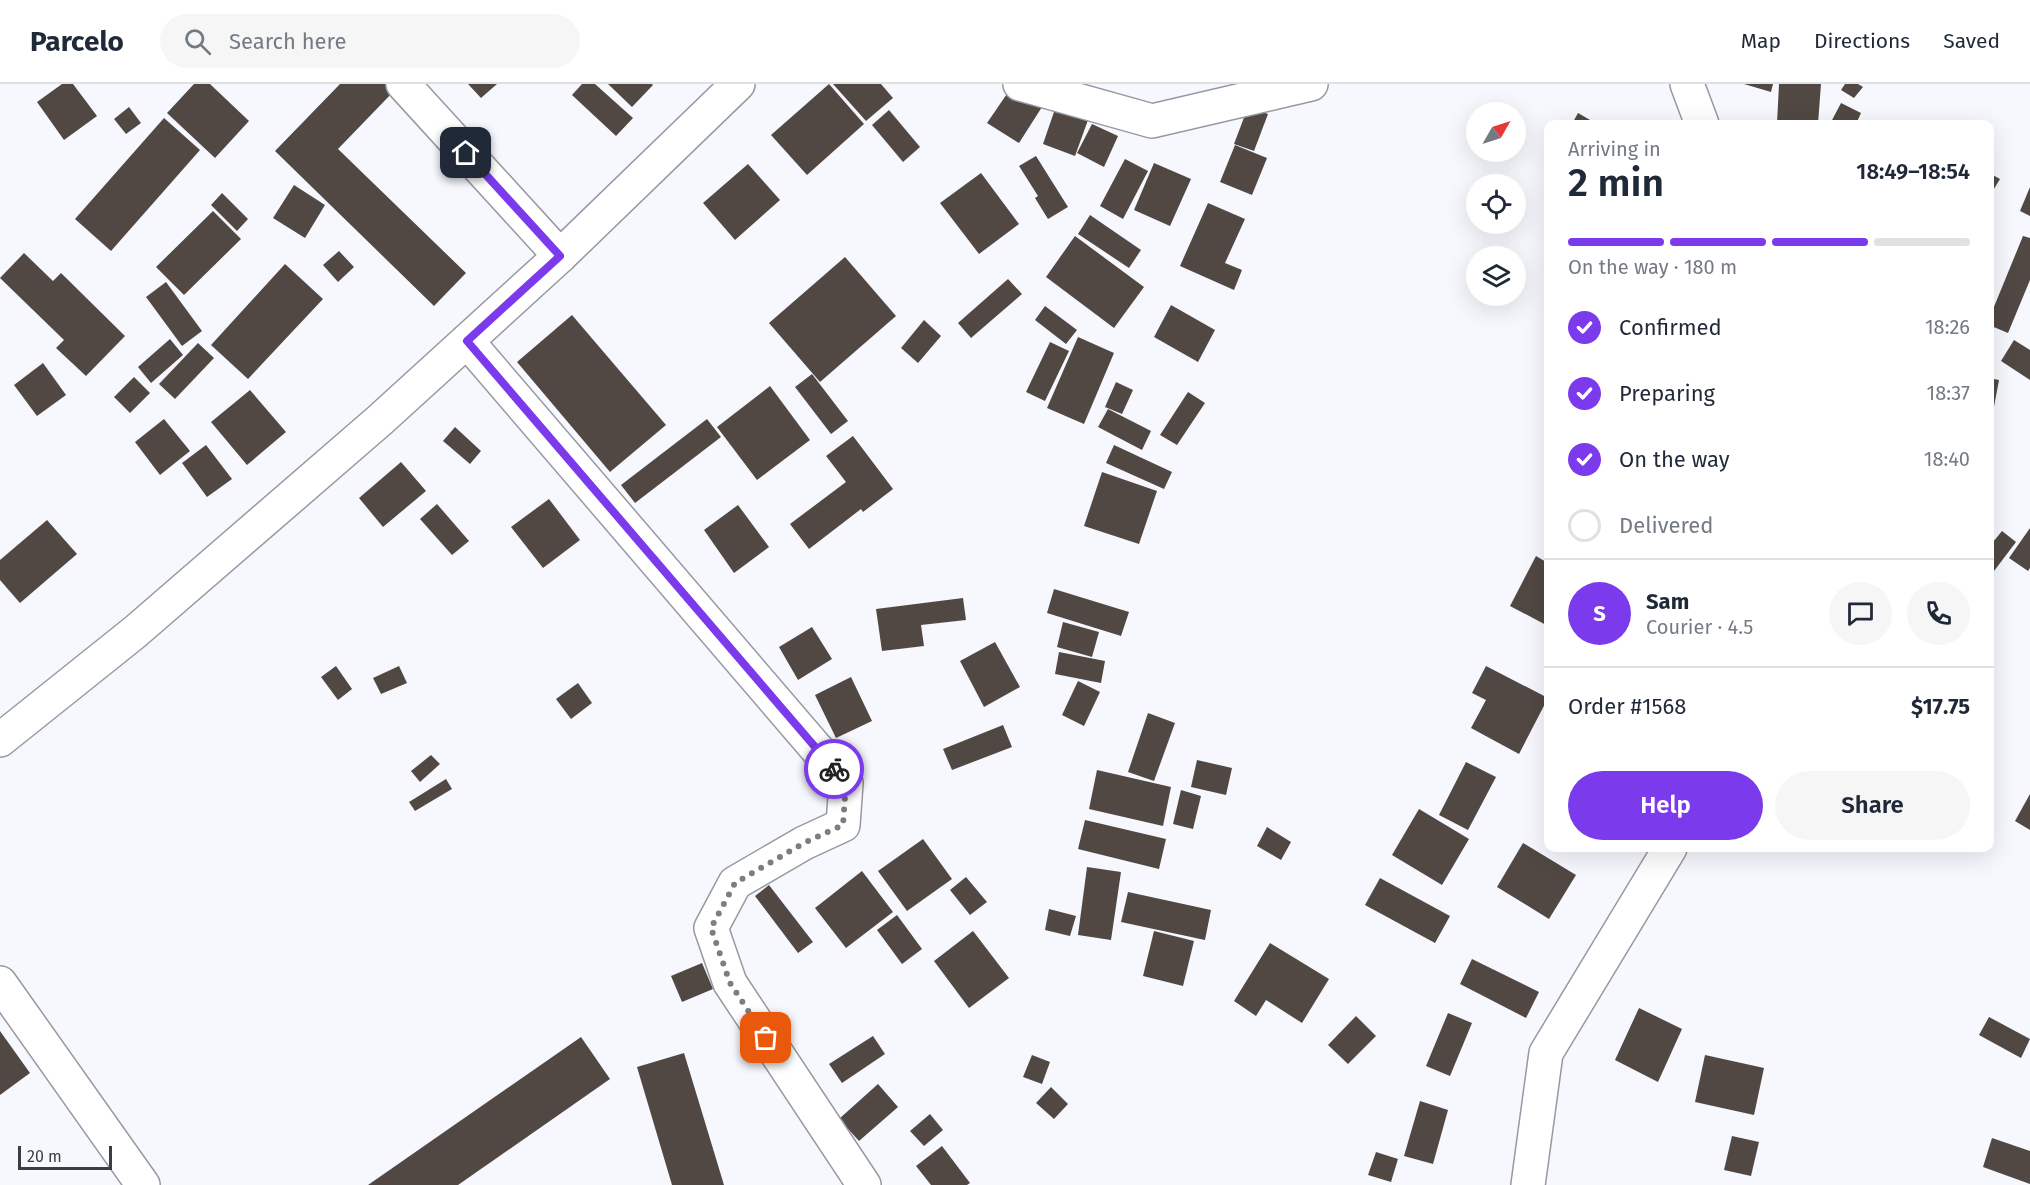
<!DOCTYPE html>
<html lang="en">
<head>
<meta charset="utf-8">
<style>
	:root { --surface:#fff; --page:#f6f6f7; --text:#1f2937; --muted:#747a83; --line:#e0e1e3; --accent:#7c3aed }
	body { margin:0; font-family:"Fira Sans",sans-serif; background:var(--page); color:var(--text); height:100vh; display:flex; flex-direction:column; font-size:22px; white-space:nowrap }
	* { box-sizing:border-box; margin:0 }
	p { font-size:20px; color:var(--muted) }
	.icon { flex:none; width:33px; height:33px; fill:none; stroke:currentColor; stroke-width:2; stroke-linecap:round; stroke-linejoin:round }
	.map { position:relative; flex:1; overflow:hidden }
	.details { position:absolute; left:1544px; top:36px; width:450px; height:732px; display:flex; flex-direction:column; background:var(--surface); border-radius:12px; box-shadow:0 6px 24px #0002 }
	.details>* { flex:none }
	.needle { width:39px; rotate:51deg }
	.buttons { position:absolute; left:1466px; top:18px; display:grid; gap:12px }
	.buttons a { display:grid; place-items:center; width:60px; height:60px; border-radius:50%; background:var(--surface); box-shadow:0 6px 24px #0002; font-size:30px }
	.scale { position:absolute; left:18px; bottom:15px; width:94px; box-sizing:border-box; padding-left:6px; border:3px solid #3c3d41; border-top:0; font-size:16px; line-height:21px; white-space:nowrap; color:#3c3d41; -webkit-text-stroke:4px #f6f8fe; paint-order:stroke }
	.pin { position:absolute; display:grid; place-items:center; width:51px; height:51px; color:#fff; margin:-26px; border-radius:12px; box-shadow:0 3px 9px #0006 }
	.courier { position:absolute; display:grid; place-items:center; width:60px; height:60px; margin:-30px; border:4px solid #7c3aed; border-radius:50%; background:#fff; color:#222; box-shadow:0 2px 8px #0007 }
	.headline em { font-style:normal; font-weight:600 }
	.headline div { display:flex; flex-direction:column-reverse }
	.headline { display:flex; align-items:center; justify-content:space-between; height:102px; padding:0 24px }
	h1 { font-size:39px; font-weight:600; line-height:45px }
	.bar { display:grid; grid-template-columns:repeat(4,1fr); gap:9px 6px; align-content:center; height:72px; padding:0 24px }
	.bar i { height:8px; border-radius:4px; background:var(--line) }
	.bar .current { background:var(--accent) }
	.bar p { grid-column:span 4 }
	.line { display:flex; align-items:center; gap:15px; padding:0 24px; border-top:2px solid var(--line) }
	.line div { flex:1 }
	.round { display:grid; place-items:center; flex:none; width:63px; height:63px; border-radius:32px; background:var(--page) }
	ol { padding:0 24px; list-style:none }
	li { display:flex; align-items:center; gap:18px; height:66px }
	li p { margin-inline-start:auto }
	li .icon { padding:6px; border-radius:50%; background:var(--accent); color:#fff; stroke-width:4 }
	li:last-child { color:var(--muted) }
	li i { width:33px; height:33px; border:3px solid var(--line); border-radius:50% }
	.cta { display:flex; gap:12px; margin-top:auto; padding:12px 24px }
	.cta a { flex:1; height:69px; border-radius:36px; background:var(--accent); color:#fff; font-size:24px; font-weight:600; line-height:69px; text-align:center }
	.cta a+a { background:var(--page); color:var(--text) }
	header { display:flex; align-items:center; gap:36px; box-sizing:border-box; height:84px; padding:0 30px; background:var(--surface); border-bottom:2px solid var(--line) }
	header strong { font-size:28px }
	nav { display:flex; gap:33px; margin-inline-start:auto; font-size:21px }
	.search { width:420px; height:54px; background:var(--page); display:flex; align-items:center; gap:15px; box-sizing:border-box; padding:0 21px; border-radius:33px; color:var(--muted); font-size:22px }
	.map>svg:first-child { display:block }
</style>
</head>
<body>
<header>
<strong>Parcelo</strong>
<div class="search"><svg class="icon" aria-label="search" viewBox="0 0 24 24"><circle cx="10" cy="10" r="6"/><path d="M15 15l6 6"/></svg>Search here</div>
<nav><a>Map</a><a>Directions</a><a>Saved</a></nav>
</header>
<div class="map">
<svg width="2030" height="1101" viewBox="0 0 2030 1101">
	<rect width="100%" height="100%" fill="#f6f8fe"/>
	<g fill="#514844">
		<polygon points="62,0 73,0 97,32 64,56 37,18"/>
		<polygon points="194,0 210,0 249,37 215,74 167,29"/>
		<polygon points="340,0 389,0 395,6 338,65 466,189 434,222 275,67"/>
		<polygon points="468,0 497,0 481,14"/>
		<polygon points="582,0 595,0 633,34 616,52 572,11"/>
		<polygon points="608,0 652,0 653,1 632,23"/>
		<polygon points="829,0 864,40 807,91 771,51"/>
		<polygon points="833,0 881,0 893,14 866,37"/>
		<polygon points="1744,0 1773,0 1771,8"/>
		<polygon points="1779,0 1821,0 1818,40 1777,39"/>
		<polygon points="1845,0 1858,0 1863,3 1854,14 1841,6"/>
		<polygon points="1011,4 1042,23 1019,59 987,39"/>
		<polygon points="1841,19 1861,29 1856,40 1830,40"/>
		<polygon points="129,23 141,39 126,50 114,35"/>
		<polygon points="1248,23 1268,30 1254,67 1234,60"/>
		<polygon points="1055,25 1088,36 1075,72 1043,60"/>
		<polygon points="889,26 920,63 903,78 872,41"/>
		<polygon points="1578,29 1597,40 1572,40"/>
		<polygon points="164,34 200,66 111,167 75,135"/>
		<polygon points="1092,40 1118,52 1104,83 1077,69"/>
		<polygon points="1235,61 1267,74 1252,111 1220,98"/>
		<polygon points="1036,72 1068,123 1048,135 1035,114 1038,112 1019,82"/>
		<polygon points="1125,75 1148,87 1123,135 1100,122"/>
		<polygon points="1154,79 1191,95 1170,142 1134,126"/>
		<polygon points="748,80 780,116 735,156 703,119"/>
		<polygon points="981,89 1019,140 979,170 940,119"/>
		<polygon points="1989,89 2000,95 1989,113"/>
		<polygon points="294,101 325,121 305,154 273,134"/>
		<polygon points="2030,103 2030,132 2020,127"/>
		<polygon points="222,109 248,135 237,147 211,121"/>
		<polygon points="1208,119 1245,135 1225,179 1242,186 1234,206 1180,182"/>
		<polygon points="213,127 241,155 184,211 156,183"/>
		<polygon points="1090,131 1141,166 1129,184 1078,150"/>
		<polygon points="1075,152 1144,203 1114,244 1046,193"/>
		<polygon points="2023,152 2030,154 2030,196 2008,249 1989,241 1989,235"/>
		<polygon points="339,167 354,183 338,198 323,181"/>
		<polygon points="24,169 53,197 61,189 125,252 86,292 56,264 64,256 0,194"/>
		<polygon points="845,173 896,232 820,298 769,239"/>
		<polygon points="285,180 323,215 248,295 211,261"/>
		<polygon points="1008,195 1022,210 971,254 958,239"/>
		<polygon points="166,198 202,247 182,262 146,213"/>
		<polygon points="1171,221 1215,246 1198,278 1154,253"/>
		<polygon points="1045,222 1077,246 1066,260 1035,236"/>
		<polygon points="572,231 666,341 610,388 517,278"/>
		<polygon points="924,236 941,252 918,279 901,264"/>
		<polygon points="1078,253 1114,269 1084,340 1047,324"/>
		<polygon points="170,255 183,271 151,299 138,283"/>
		<polygon points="2014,256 2030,266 2030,296 2001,277"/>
		<polygon points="1050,258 1069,267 1045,317 1026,308"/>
		<polygon points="198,259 214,274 175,315 159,300"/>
		<polygon points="43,279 66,311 37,332 14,301"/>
		<polygon points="812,290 848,337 831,350 795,303"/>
		<polygon points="134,293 150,309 130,329 114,313"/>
		<polygon points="1989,294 1999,296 1990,344 1989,344"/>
		<polygon points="1116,298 1133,306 1122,330 1105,323"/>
		<polygon points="770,302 810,356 757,396 717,343"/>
		<polygon points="250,306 286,348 247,381 211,338"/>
		<polygon points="1188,308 1205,319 1177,361 1160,351"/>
		<polygon points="1108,325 1151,347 1142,366 1098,343"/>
		<polygon points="164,335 190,367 160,391 135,358"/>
		<polygon points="707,335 721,353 635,419 621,401"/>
		<polygon points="455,343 481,367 470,380 443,357"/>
		<polygon points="853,352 893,405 863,428 861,425 809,465 790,440 846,398 826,372"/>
		<polygon points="206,361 232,395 207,413 182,379"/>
		<polygon points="1114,361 1172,388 1164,405 1106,379"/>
		<polygon points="401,378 426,407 383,443 359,414"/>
		<polygon points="1102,388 1157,407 1139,460 1084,442"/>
		<polygon points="549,415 580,456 543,484 511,443"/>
		<polygon points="437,420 469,457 452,471 420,435"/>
		<polygon points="738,421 769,463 734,489 704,446"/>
		<polygon points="47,436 77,470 20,519 0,496 0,476"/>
		<polygon points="2030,444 2030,484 2028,487 2009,474"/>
		<polygon points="2002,447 2016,458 1991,491 1989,489 1989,463"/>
		<polygon points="1536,472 1548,479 1548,542 1510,522"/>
		<polygon points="1054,505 1129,528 1121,552 1047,529"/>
		<polygon points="963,514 966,536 921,541 924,562 882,567 876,525"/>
		<polygon points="1063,538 1099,548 1092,573 1057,563"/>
		<polygon points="812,543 832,575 798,596 779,563"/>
		<polygon points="995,558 1020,603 984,623 960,577"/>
		<polygon points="1059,568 1105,577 1101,599 1055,590"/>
		<polygon points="336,582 352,605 338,616 321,593"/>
		<polygon points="399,582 407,599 381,610 373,594"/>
		<polygon points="1486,582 1548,614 1519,670 1471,644 1486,616 1472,609"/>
		<polygon points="851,593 872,637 836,654 815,611"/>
		<polygon points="1078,597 1100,608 1084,642 1062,631"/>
		<polygon points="578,599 592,619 571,635 556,615"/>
		<polygon points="1148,629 1175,639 1154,697 1128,688"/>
		<polygon points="1003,641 1012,663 952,686 943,665"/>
		<polygon points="431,671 440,680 420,698 411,687"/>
		<polygon points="1197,676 1232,684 1226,711 1191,703"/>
		<polygon points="1466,678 1496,693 1468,746 1439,731"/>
		<polygon points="1097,686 1171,703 1163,742 1089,725"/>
		<polygon points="446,695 452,705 415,727 409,718"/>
		<polygon points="1181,706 1201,712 1193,745 1173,740"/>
		<polygon points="2030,710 2030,746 2015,737"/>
		<polygon points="1419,725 1469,755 1442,801 1392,771"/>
		<polygon points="1085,736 1166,755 1159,785 1078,765"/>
		<polygon points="1267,743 1291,758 1281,776 1257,762"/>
		<polygon points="923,755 952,795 907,827 878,787"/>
		<polygon points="1523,759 1576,791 1549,835 1497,803"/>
		<polygon points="1087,783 1121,788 1111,856 1078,851"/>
		<polygon points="862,787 893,828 846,864 815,824"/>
		<polygon points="966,793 987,818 970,831 950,806"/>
		<polygon points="1380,794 1450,832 1435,859 1365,821"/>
		<polygon points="769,801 813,858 798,869 755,812"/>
		<polygon points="1128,808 1211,826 1205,856 1121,838"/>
		<polygon points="1049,825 1076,832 1070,852 1045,846"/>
		<polygon points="897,831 922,865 902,880 877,846"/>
		<polygon points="973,847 1009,894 969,924 934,877"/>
		<polygon points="1154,847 1194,857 1183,902 1143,892"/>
		<polygon points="1270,859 1329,895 1302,939 1266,916 1256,932 1234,917"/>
		<polygon points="1472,875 1539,908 1526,934 1460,900"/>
		<polygon points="702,879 713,905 682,918 671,892"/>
		<polygon points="1639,924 1682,945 1658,998 1615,976"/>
		<polygon points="1448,929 1472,939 1450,992 1426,982"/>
		<polygon points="1356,932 1376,952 1348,980 1328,961"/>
		<polygon points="1989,933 2030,955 2021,974 1979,951"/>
		<polygon points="0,947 30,989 0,1011"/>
		<polygon points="873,952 885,970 842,999 829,980"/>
		<polygon points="581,953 610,995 458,1101 368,1101"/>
		<polygon points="684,969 724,1101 672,1101 637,983"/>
		<polygon points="1032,971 1050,978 1042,1000 1023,993"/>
		<polygon points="1705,971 1764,984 1754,1031 1695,1018"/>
		<polygon points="878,1000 898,1023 859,1057 839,1035"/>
		<polygon points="1051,1003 1068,1020 1054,1035 1036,1019"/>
		<polygon points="1420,1017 1448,1026 1433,1080 1404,1072"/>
		<polygon points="930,1030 943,1046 924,1062 910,1047"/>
		<polygon points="1732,1052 1759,1058 1751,1092 1724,1086"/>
		<polygon points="1992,1054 2030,1067 2030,1100 1983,1083"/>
		<polygon points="942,1062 970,1099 967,1101 931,1101 916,1082"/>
		<polygon points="1376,1068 1398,1075 1391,1098 1368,1091"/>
	</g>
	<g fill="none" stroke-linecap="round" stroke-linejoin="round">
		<defs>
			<g id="minor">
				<polyline points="403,0 560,172"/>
				<polyline points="1020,0 1152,37 1311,0"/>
				<polyline points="1687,0 1702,40"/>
				<polyline points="467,257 846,699 843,741 804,759 735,799 711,844 730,899 864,1101"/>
				<polyline points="0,656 135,548 380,336 560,172 738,0"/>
				<polyline points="0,899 143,1101"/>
				<polyline points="1528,1101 1546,969 1670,764"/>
			</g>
		</defs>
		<use href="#minor" stroke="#9699a3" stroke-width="36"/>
		<use href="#minor" stroke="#fff" stroke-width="33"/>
	</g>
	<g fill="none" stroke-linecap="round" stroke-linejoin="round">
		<polyline stroke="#7d7e83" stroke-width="6" stroke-dasharray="0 10.8" points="766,954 730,899 711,844 735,799 804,759 843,741 846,699 834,685"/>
		<polyline stroke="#7c3aed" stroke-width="8" points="466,69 560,172 467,257 834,685"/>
	</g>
</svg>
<div class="buttons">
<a><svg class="needle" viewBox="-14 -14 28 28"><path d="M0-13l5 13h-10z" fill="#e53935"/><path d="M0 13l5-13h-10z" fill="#747a83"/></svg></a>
<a><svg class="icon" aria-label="locate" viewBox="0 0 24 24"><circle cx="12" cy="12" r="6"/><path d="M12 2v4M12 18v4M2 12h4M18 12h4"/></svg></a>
<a><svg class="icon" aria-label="layers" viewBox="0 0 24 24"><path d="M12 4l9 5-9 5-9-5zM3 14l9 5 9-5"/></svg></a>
</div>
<div class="scale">20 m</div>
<div class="pin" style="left:766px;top:954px;background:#ea580c"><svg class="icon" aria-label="bag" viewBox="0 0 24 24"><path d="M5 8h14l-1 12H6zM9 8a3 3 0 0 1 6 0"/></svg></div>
<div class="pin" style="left:466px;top:69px;background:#1f2937"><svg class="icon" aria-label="home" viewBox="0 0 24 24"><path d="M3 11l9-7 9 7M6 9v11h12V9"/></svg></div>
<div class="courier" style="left:834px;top:685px"><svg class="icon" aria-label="bike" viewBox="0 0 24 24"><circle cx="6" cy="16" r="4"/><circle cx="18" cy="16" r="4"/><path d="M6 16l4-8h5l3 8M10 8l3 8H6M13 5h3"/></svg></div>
<section class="details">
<div class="headline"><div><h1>2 min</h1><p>Arriving in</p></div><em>18:49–18:54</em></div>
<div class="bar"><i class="current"></i><i class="current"></i><i class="current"></i><i></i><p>On the way · 180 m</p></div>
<ol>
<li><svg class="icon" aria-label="check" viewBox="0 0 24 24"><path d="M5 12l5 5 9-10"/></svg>Confirmed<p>18:26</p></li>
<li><svg class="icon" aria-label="check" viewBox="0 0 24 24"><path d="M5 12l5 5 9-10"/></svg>Preparing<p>18:37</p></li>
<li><svg class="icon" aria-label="check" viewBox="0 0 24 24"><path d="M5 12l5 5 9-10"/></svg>On the way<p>18:40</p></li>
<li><i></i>Delivered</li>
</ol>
<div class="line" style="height:108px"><b class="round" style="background:var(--accent);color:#fff">S</b><div><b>Sam</b><p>Courier · 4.5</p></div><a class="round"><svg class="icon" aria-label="chat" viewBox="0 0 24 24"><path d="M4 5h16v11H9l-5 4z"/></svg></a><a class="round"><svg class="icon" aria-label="phone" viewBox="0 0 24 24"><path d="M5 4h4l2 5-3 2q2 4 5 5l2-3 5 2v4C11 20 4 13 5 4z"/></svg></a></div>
<div class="line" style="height:78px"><div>Order #1568</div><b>$17.75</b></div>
<div class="cta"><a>Help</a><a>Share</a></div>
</section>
</div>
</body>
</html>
